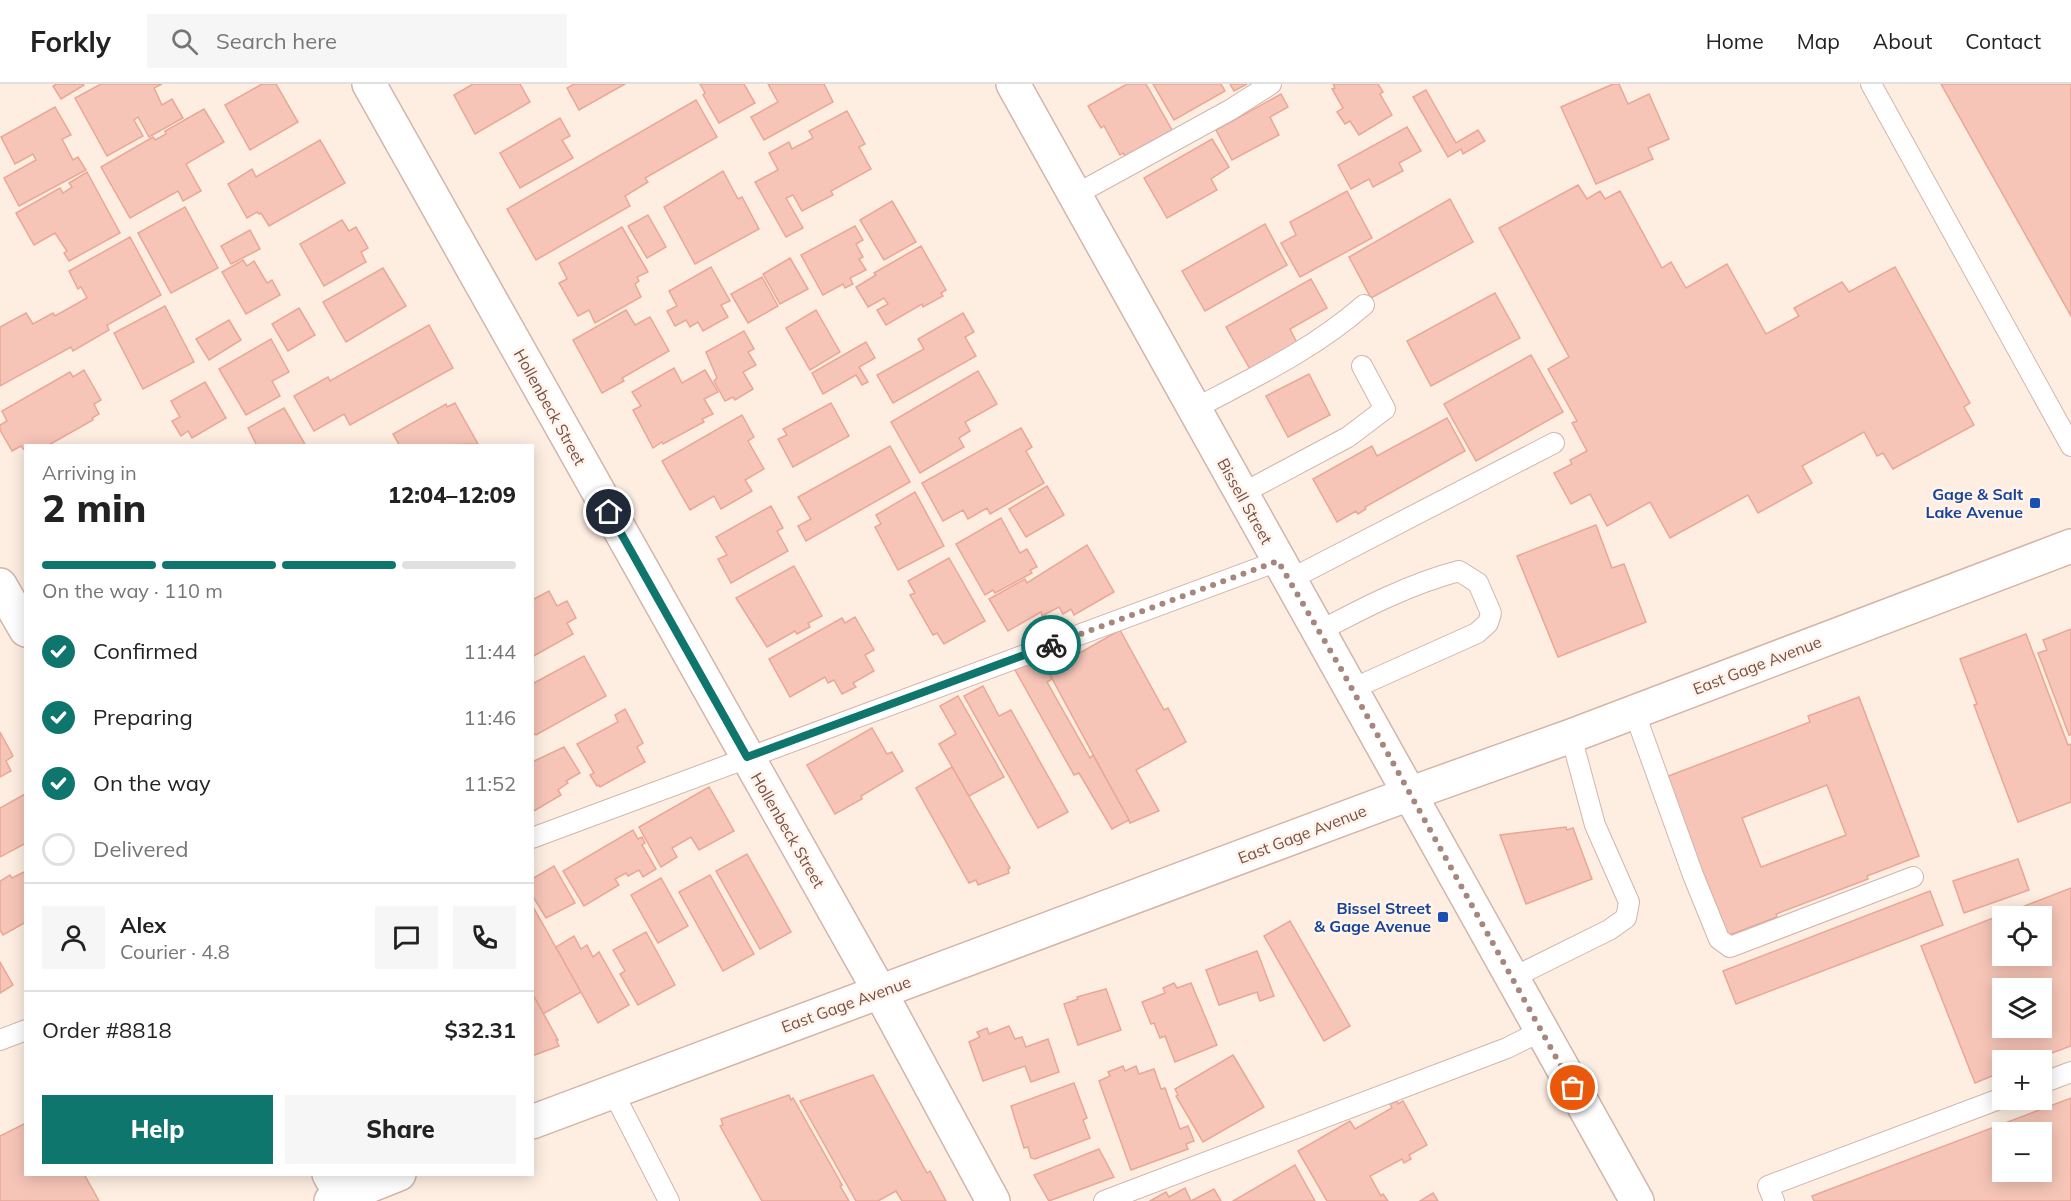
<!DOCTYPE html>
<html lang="en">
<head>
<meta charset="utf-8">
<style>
	:root { --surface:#fff; --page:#f6f6f6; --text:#222; --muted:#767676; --line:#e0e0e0; --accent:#0f766e }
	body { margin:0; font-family:Mulish,sans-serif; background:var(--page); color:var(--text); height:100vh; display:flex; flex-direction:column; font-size:22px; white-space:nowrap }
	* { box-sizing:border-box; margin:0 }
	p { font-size:20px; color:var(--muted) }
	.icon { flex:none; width:33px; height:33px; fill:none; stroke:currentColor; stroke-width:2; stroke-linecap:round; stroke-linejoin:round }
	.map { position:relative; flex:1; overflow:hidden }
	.details { position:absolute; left:24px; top:360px; width:510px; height:732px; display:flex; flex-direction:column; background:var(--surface); border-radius:0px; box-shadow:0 3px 15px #0003 }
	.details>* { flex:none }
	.controls { position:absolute; left:1992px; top:822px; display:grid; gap:12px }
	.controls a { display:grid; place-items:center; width:60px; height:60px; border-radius:0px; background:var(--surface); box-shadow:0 3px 15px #0003; font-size:30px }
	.pin { position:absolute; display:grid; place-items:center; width:51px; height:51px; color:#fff; margin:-26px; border:3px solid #fff; border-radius:50%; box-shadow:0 2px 6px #0007 }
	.courier { position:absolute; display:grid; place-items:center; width:60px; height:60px; margin:-30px; border:4px solid #0f766e; border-radius:50%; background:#fff; color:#222; box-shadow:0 2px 8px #0007 }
	.head em { font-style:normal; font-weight:800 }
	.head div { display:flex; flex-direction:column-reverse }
	.head { display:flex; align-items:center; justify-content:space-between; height:102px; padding:0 18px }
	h1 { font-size:39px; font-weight:800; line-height:45px }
	.bar { display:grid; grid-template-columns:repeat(4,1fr); gap:9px 6px; align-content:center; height:72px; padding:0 18px }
	.bar i { height:8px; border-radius:4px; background:var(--line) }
	.bar .selected { background:var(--accent) }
	.bar p { grid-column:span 4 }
	.line { display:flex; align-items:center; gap:15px; padding:0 18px; border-top:2px solid var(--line) }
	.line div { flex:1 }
	.round { display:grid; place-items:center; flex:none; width:63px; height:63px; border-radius:0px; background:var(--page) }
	ol { padding:0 18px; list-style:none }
	li { display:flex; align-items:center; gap:18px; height:66px }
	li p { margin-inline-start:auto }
	li .icon { padding:6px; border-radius:50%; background:var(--accent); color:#fff; stroke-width:4 }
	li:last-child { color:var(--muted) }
	li i { width:33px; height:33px; border:3px solid var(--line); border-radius:50% }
	.action { display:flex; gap:12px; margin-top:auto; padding:12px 18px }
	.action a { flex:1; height:69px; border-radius:0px; background:var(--accent); color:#fff; font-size:24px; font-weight:800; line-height:69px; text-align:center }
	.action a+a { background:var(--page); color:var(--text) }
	header { display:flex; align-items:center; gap:36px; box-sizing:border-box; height:84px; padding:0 30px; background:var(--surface); border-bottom:2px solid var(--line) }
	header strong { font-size:28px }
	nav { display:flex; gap:33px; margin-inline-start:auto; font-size:21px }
	.search { width:420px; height:54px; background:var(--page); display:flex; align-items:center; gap:15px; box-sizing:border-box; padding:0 21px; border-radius:0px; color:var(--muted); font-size:22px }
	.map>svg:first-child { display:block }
</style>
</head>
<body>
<header>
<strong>Forkly</strong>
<div class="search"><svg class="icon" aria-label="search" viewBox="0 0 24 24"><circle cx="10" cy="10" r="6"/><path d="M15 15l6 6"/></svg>Search here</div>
<nav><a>Home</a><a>Map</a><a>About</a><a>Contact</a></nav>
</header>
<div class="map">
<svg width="2071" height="1117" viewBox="0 0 2071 1117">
	<rect width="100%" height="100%" fill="#feeee2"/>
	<g fill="#f6c5b7" stroke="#eaa796" stroke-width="1.5" fill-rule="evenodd">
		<polygon points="57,0 83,0 84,1 61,15 53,2"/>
		<polygon points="101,0 162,0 154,4 162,21 172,15 183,34 149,53 138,33 134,36 143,52 107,72 75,14"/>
		<polygon points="262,0 276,0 298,38 250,66 225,21"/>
		<polygon points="473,0 520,0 530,18 475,50 454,11"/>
		<polygon points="574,0 625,0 579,26 567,4"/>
		<polygon points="700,0 744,0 755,19 719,39 703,11 705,9"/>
		<polygon points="768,0 824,0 833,18 764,56 751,33 778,18"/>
		<polygon points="1127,0 1146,0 1172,46 1125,72 1123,69 1120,71 1104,42 1101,44 1088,22"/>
		<polygon points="1153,0 1221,0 1225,7 1174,36"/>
		<polygon points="1230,0 1247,0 1234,7"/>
		<polygon points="1333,0 1378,0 1383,8 1380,10 1392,31 1359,51 1350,37 1345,40 1337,28 1343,24 1332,5 1335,4"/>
		<polygon points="1613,0 1619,0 1628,20 1649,10 1669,55 1648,64 1653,75 1596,100 1561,23"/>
		<polygon points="1941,0 2071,0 2071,232"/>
		<polygon points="1426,6 1456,59 1478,46 1485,57 1463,70 1461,65 1448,73 1413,13"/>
		<polygon points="1281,10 1288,23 1270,33 1279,51 1232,76 1216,46"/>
		<polygon points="696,16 717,53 645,94 648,98 625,112 630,122 536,176 507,125"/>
		<polygon points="55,23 71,51 62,55 73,76 78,73 86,86 19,122 4,94 36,76 33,70 15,80 1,53"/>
		<polygon points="204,25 224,58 186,80 201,107 183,117 178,107 130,134 101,83 153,53 155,56 166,50 165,47"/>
		<polygon points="847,27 865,60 859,63 871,85 831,107 833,111 802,127 793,111 786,114 803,144 786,153 755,98 778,86 769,69 789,58 792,65 813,54 809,47"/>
		<polygon points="560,34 570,52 562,56 573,74 520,104 500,69"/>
		<polygon points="1407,43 1421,67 1399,79 1403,87 1373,103 1369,95 1351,105 1338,81"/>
		<polygon points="1212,55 1229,83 1211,95 1217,106 1167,134 1144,94"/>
		<polygon points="320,56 345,99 269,142 261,129 259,130 257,128 247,134 228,100 252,85 256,93"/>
		<polygon points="723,87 738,115 742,113 759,145 695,180 664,123"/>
		<polygon points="87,88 120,149 69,177 64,169 67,167 55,149 34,161 16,129 60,104 63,109 72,103 69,99"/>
		<polygon points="1578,101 1587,115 1600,107 1605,115 1620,107 1662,184 1671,178 1686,204 1727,180 1766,250 1799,232 1794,224 1842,198 1849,208 1895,183 1970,319 1964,323 1974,341 1893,385 1883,369 1877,372 1864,348 1802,382 1812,399 1758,429 1748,411 1670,454 1650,418 1607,442 1590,410 1571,420 1554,389 1572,380 1570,376 1587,367 1572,339 1577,337 1548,285 1569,273 1499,144"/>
		<polygon points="1347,107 1372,154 1300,193 1281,159 1296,151 1290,138"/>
		<polygon points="1450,115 1473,158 1371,214 1349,173"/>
		<polygon points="892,117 916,158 884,176 860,136"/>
		<polygon points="185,123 218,184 171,209 138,149"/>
		<polygon points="648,131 666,163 647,174 628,142"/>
		<polygon points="342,136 349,147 356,143 368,164 361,168 366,178 324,202 300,160"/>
		<polygon points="1265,140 1287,181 1205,227 1182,187"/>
		<polygon points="855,142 863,156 856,160 863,173 859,175 866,186 850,194 853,200 845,204 843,200 823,211 801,171"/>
		<polygon points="622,143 648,188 637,193 639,197 635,200 641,213 595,239 589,226 578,232 559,199 567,195 559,179"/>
		<polygon points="250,146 260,165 231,180 221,162"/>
		<polygon points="130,153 161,211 107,241 109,246 73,267 71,263 0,302 0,243 26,229 33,240 53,229 55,232 87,214 81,203 78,205 69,187"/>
		<polygon points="921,162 946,206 941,209 943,212 923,223 922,220 886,241 877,226 888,220 884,214 868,223 856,203 876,191 874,189"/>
		<polygon points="790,174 808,205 780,220 763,190"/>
		<polygon points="243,176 247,182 254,177 267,199 272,196 280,211 246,230 222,188"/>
		<polygon points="711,183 730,217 721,221 728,233 703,247 698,238 690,243 686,236 675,242 667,227 677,222 669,207"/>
		<polygon points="383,184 406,222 346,258 323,218"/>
		<polygon points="762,193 778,222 748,239 731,210"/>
		<polygon points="1311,195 1327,224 1290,245 1297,259 1250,285 1226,243"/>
		<polygon points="1495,209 1520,254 1431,302 1407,257"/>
		<polygon points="165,222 194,278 143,305 114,249"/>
		<polygon points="299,224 315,251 288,267 272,240"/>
		<polygon points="626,226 635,241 650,233 669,267 622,294 624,297 602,309 573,256"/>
		<polygon points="816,226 840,268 810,286 786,244"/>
		<polygon points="963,229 974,248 965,253 976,272 893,319 877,291 924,265 918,255"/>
		<polygon points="229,236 241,256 209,276 196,255"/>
		<polygon points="429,241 453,284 350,341 344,330 314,347 294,312 328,293 330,297"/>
		<polygon points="744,247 754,265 748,268 756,281 743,288 753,305 735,316 733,313 725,317 714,297 717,294 706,268"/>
		<polygon points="271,255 289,288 272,297 280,312 246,331 219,285"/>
		<polygon points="866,258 875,274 859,283 868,298 862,301 856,291 823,310 812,289"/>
		<polygon points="1531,271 1563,328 1476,377 1444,320"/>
		<polygon points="674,284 682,299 705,286 718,308 704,315 713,330 702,335 704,338 663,360 662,358 653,364 633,326 641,322 632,308"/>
		<polygon points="84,286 101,316 94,320 99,330 92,334 93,336 47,362 26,362 26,368 21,362 12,367 0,346 0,341 7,337 2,327 70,288 73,293"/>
		<polygon points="978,287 997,320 965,338 970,347 959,354 964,363 920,389 891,338"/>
		<polygon points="1309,290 1330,331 1288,353 1266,312"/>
		<polygon points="205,298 226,334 192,354 188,347 181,352 172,337 180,333 171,317"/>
		<polygon points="455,319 478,360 400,362 393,350 446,320 447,323"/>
		<polygon points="831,319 849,352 793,383 778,355 787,351 783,345"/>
		<polygon points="284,324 306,362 257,362 248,344"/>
		<polygon points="742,331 754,353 748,357 764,385 745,396 752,407 721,425 714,412 690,426 662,377"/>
		<polygon points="1447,334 1465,367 1365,423 1366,425 1358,430 1356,427 1337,438 1313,395 1372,362 1377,372"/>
		<polygon points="1021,344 1032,363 1026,367 1044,399 990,430 987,424 968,435 963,426 943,437 922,399"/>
		<polygon points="890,362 910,398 806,457 798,442 811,435 798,413"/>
		<polygon points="1047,402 1064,431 1026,453 1009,425"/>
		<polygon points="915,408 944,462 898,486 875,443 881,440 876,431"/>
		<polygon points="771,422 783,444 777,447 788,467 731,499 718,475 727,471 716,453"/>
		<polygon points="1001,434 1020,469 1027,465 1037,483 1030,486 1032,489 995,509 993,506 985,511 956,460"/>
		<polygon points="1596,441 1612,484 1624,480 1646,538 1558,573 1517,472"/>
		<polygon points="1087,461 1114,508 1074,531 1071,525 1063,530 1059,523 1042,532 1041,528 1008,547 989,515 1025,495 1027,499"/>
		<polygon points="949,474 985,537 944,560 937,549 933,551 910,511 915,509 908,497"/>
		<polygon points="794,482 822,532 808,539 810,543 797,550 795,547 767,563 736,514"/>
		<polygon points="549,507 557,522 567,517 576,534 567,539 573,550 532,573 532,516"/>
		<polygon points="855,533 874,566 865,571 874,587 853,599 856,603 842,610 834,596 828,599 825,593 790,613 769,575 842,534 845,539"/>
		<polygon points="2071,545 2071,651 2069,651 2038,569 2047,566 2043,556"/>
		<polygon points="1120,546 1164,626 1168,624 1186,658 1136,686 1159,727 1130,739 1048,587"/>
		<polygon points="2026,550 2068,661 2071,660 2071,718 2018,738 1974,621 1977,620 1960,575"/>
		<polygon points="584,572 606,612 536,651 532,649 532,600"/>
		<polygon points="1039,572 1052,595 1047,598 1090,674 1093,671 1129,736 1112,745 1079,689 1074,691 1015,586"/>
		<polygon points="983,602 999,632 1011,626 1068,728 1038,744 964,612"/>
		<polygon points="958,612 1004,693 969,712 939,660 956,650 940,622"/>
		<path d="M1859,613L1919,772L1867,792L1868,795L1776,830L1777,833L1727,852L1666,693L1810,638L1808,632ZM1827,701L1846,751L1761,783L1742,734Z"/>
		<polygon points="625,625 643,659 637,663 645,678 600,703 599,701 597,702 590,691 594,689 577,660 618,638 615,631"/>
		<polygon points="872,644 887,670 892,668 903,687 861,712 862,715 835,730 807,681"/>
		<polygon points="0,648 13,672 6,677 11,687 0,693"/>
		<polygon points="564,663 580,689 566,697 568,699 558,706 561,711 534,727 532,724 532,678"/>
		<polygon points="952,683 1010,784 1008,785 1009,789 978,801 976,796 969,799 916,704"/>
		<polygon points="709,703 734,747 699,766 691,753 672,764 677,773 661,783 639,743"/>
		<polygon points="25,710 26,759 0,773 0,724"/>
		<polygon points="1566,743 1567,746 1573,744 1592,795 1526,820 1500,751"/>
		<polygon points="633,746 638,755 642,753 645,759 642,761 656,785 643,793 639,786 628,792 626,789 615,795 619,801 584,822 563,787"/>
		<polygon points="747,770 791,848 760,865 716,787"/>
		<polygon points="2018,775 2029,806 1964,829 1953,797"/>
		<polygon points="554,782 575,819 546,834 532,811 532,795"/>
		<polygon points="26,787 26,838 3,851 0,846 0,797 10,791 12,794"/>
		<polygon points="710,791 754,870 723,887 679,808"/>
		<polygon points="661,794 688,842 658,859 631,811"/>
		<path d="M2071,804V962L2033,976H2002V988L1975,999L1921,862ZM2002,832H2042V872H2002ZM2002,904H2042V944H2002Z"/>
		<polygon points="1930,807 1943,841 1736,920 1723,887"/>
		<polygon points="532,821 581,908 543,930 532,909"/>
		<polygon points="1290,837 1350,942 1324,957 1264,852"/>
		<polygon points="646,848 675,901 638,921 620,890 625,887 613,866"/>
		<polygon points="574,852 581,865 587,861 593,873 599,868 629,921 598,939 556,863"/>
		<polygon points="1257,867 1274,912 1260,917 1257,908 1219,921 1206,886"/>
		<polygon points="0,878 13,901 0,909"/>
		<polygon points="1174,899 1177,904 1191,899 1217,961 1175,978 1165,952 1160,954 1154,939 1151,940 1142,918 1165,909 1163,904"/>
		<polygon points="1106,905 1121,946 1078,961 1064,920 1078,915 1077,913"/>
		<polygon points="532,909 558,956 556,956 559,962 532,972"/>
		<polygon points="1009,942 1015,955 1022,953 1026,963 1048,955 1059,988 1031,998 1025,982 983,997 969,958 980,953 977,948 987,944 989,950"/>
		<polygon points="1233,971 1264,1023 1203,1058 1176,1012 1178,1011 1175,1005"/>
		<polygon points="1123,982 1125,987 1136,982 1139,990 1154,985 1161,1005 1165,1004 1180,1045 1188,1042 1194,1057 1186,1060 1188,1065 1131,1086 1099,997 1110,992 1108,988"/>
		<polygon points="873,991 927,1089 930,1087 946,1117 902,1117 896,1107 878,1117 856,1117 800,1017"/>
		<polygon points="1074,999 1087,1034 1083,1036 1090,1054 1035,1075 1031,1074 1028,1063 1024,1064 1011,1022"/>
		<polygon points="789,1011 791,1016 793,1014 842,1101 840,1102 849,1117 762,1117 720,1042 723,1041 721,1035"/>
		<path d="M2071,1014V1117H1814L1812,1112ZM2002,1048H2042V1088H2002Z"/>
		<polygon points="1397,1017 1398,1020 1403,1017 1427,1061 1409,1071 1411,1075 1404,1079 1402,1075 1370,1092 1381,1112 1383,1110 1388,1117 1327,1117 1298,1067 1350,1037 1355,1045 1392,1024 1390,1020"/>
		<polygon points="26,1039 26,1090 84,1090 99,1117 0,1117 0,1052"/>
		<polygon points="1099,1065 1114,1093 1049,1117 1034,1091"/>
		<polygon points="1295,1081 1315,1117 1233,1117"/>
		<polygon points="1185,1104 1191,1117 1214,1105 1221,1117 1150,1117 1166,1108 1169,1113"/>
		<polygon points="1433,1109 1438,1117 1420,1117"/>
	</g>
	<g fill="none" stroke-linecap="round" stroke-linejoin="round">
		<defs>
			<g id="service">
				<polyline points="1871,0 2071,362"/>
				<polyline points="1075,111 1230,26 1271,0"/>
				<path d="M1194,325C1253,294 1314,265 1364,221"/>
				<polyline points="1241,410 1348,353 1385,325 1362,282"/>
				<polyline points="1289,496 1554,359"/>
				<path d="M1320,547C1363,524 1412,499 1459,487L1478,499L1491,529L1488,539L1477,549L1352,605"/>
				<polyline points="1634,627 1693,791 1719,855 1730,863 1913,793"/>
				<polyline points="532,754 1278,477"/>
				<polyline points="1512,894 1609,846 1626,834 1629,818 1595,741 1571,652"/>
				<polyline points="0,956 26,946"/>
				<polyline points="2042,999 2071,988"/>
				<polyline points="612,1006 669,1117"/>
				<polyline points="1104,1117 1507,964 1541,947"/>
				<polyline points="1774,1117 1768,1102 2002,1014"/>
			</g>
			<g id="minor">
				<polyline points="369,0 880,908 993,1117"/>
				<polyline points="1013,0 1637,1117"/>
				<polyline points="0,501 26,546"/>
				<polyline points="329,1090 344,1117"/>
			</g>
			<g id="secondary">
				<polyline points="532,1038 1409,710 1571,652 2071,462"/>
				<polyline points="331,1117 399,1090"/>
			</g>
		</defs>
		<use href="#service" stroke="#d2b5aa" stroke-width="22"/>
		<use href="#minor" stroke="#d2b5aa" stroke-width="36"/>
		<use href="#secondary" stroke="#d6b4a7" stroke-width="36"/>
		<use href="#service" stroke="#fff" stroke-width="20"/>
		<use href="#minor" stroke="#fff" stroke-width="33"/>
		<use href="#secondary" stroke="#fff" stroke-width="33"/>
	</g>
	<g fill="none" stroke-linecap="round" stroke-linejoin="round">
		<polyline stroke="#a7877d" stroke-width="6" stroke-dasharray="0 10.8" points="1051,561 1278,477 1341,585 1573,1004"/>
		<polyline stroke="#0f766e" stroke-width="8" points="609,428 747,673 1051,561"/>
	</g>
	<g fill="#1a4fb4" stroke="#fff3ea" stroke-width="2">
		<rect x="2029" y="413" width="12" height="12" rx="3"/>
		<rect x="1437" y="827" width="12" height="12" rx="3"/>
	</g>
	<g text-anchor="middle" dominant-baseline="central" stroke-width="5" stroke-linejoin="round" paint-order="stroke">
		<g font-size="16" fill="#784f46" stroke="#fff3ea">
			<text transform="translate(550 323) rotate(61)">Hollenbeck Street</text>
			<text transform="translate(1245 417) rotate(61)">Bissell Street</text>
			<text transform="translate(1757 581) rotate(-21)">East Gage Avenue</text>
			<text transform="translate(788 746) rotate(60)">Hollenbeck Street</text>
			<text transform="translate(1302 750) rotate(-21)">East Gage Avenue</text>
			<text transform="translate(846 920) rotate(-20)">East Gage Avenue</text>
		</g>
		<g font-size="16" font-weight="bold" fill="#164399" stroke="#fff3ea" text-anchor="end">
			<text x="2023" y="410">Gage &amp; Salt<tspan x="2023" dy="18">Lake Avenue</tspan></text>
			<text x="1431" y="824">Bissel Street<tspan x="1431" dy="18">&amp; Gage Avenue</tspan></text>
		</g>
	</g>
</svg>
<div class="controls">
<a><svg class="icon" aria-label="locate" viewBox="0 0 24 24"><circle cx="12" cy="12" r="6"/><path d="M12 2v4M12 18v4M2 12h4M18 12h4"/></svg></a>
<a><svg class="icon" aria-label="layers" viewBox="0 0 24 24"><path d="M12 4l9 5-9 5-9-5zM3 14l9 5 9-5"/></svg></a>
<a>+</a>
<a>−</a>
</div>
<div class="pin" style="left:1573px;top:1004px;background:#ea580c"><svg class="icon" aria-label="bag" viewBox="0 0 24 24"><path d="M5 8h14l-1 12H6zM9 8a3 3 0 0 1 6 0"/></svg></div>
<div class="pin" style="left:609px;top:428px;background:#1f2937"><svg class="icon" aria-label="home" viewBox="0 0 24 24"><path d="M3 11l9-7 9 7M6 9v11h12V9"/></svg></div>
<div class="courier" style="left:1051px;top:561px"><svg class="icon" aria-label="bike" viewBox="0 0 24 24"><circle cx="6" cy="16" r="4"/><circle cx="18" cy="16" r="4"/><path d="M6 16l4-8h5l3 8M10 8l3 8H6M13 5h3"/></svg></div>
<section class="details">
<div class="head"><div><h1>2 min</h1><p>Arriving in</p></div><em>12:04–12:09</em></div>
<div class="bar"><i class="selected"></i><i class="selected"></i><i class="selected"></i><i></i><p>On the way · 110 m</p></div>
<ol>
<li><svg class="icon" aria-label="check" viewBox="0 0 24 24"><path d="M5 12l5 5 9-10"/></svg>Confirmed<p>11:44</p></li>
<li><svg class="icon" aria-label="check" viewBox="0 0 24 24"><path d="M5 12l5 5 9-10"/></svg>Preparing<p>11:46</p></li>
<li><svg class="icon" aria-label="check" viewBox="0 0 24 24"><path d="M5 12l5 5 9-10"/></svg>On the way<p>11:52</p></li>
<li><i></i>Delivered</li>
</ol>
<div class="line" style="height:108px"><a class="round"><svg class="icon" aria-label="person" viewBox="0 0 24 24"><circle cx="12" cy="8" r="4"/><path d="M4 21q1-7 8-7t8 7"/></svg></a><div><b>Alex</b><p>Courier · 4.8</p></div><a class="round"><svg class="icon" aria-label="chat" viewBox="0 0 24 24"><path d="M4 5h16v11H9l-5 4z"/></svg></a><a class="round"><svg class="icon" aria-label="phone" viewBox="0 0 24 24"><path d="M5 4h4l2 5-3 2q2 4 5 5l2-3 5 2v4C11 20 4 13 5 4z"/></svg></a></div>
<div class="line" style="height:78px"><div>Order #8818</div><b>$32.31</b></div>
<div class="action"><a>Help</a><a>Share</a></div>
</section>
</div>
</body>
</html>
